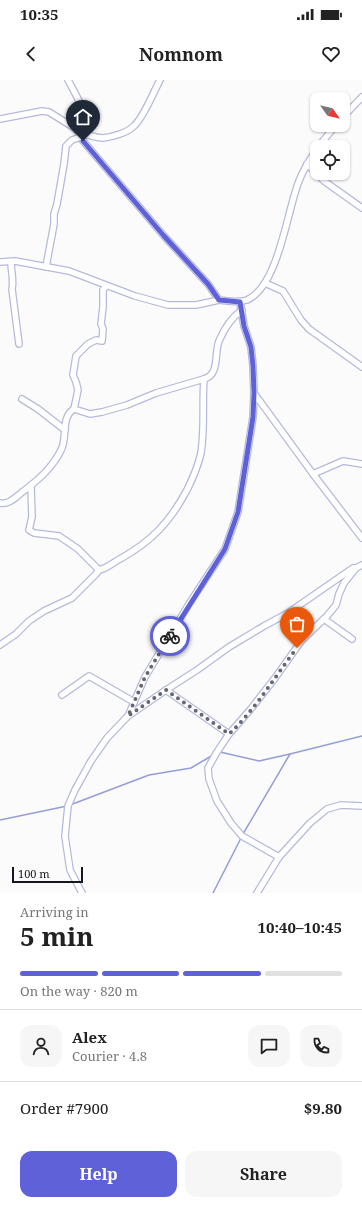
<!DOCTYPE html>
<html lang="en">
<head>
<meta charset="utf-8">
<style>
	:root { --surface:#fff; --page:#f6f6f6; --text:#222; --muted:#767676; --line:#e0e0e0; --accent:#5f61d9 }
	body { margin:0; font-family:"Noto Serif",serif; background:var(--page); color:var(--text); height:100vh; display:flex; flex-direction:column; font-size:15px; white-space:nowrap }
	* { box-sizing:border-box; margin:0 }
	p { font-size:13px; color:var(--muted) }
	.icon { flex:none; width:22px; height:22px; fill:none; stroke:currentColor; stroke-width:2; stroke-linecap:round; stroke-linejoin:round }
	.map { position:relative; height:813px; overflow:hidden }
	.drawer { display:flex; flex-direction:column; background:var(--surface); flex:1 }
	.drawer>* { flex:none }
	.needle { width:26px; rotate:124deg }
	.buttons { position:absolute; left:310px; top:12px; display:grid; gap:8px }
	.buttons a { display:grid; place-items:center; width:40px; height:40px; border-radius:8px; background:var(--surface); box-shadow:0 1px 3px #0004; font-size:20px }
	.scale { position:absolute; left:12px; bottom:10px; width:71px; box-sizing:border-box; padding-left:4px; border:2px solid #151723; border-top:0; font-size:11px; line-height:14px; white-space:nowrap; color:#151723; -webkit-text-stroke:3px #fbfbfb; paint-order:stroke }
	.pin { position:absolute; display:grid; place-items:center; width:34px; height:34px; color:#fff; margin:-41px -17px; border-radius:50% 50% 50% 0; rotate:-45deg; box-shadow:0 0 4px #0007 }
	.pin .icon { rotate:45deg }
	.courier { position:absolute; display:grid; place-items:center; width:40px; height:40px; margin:-20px; border:3px solid #5f61d9; border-radius:50%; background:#fff; color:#222; box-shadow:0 1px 5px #0007 }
	.overview em { font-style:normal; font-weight:700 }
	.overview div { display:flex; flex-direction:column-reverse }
	.overview { display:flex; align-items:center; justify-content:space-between; height:68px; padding:0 20px }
	h1 { font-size:26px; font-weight:700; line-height:30px }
	.bar { display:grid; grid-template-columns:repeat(4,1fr); gap:6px 4px; align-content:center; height:48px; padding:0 20px }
	.bar i { height:5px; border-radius:3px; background:var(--line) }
	.bar .active { background:var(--accent) }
	.bar p { grid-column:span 4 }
	.line { display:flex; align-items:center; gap:10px; padding:0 20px; border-top:1px solid var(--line) }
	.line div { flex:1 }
	.round { display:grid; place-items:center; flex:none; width:42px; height:42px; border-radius:12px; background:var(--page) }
	.primary-button { display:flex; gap:8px; margin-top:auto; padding:8px 20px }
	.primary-button a { flex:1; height:46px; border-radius:12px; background:var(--accent); color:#fff; font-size:16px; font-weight:700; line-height:46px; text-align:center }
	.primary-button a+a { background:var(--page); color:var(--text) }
	.status { display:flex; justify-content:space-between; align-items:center; height:28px; padding:0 20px; background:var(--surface); direction:ltr }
	.status svg { height:11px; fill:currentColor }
	header { display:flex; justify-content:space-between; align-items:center; height:52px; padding:0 20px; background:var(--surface); font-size:18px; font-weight:700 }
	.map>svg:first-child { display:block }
</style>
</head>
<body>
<div class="status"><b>10:35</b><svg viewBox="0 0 49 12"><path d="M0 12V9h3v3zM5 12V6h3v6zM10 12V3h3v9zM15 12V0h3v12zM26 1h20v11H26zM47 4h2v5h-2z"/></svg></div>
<header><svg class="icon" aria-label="back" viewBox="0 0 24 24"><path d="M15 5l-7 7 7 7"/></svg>Nomnom<svg class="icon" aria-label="heart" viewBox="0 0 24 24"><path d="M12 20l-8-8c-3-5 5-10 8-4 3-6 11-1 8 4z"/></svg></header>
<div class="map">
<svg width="362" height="813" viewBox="0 0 362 813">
	<rect width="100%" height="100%" fill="#fbfbfb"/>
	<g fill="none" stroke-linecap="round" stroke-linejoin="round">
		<g stroke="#959dd8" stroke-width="1.5">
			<polyline points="220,672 259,681 290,674"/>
			<polyline points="70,725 149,695 191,688 213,675"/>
			<polyline points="0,740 67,726"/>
			<polyline points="243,754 290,674 362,656"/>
			<polyline points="213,813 241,758"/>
		</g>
		<defs>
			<g id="minor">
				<path d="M68,0C77,17 88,35 89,54"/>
				<polyline points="343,37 362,17"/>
				<path d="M0,39L42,31L49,32L73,47L79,53L83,61L164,156L208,204L219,220C228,221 238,223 247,220C279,206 287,130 299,101C303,90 310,79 317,69"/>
				<path d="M79,53C87,54 95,58 103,58C112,57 127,53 134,46C144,37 153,13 160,0"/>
				<polyline points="318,67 336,45"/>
				<polyline points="307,84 324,101 362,128"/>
				<polyline points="0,182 15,181 69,191 135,216 168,225 196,225 219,220"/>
				<path d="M11,182C11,191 14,200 12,209L19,264"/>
				<polyline points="46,187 54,144 54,134 57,124 64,84 66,66 72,60 81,57"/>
				<polyline points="265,203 283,211 301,240 309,249 362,287"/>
				<polyline points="254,313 313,394 362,458"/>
				<polyline points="22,319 38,329 65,350"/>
				<polyline points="74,329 78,310 76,302 73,295 76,276 88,264 96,260 102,261 103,249 101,244 103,227 103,210 106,206"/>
				<polyline points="313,394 343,381 362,384"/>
				<polyline points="31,406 32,437 29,450 34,453 59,456 78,469 99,490"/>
				<path d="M0,423C8,425 15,418 21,413C37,401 53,388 62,368C67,356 61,337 74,329L90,334L102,332L127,325L156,313L204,299"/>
				<polyline points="324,539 352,559"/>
				<path d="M0,565L16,554L29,541L44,531L72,518L96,494L99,490C108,488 112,483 120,479C152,461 170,442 187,410C193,398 198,386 201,373C205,348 202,323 204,299C220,295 214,273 219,261C224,249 231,238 242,230"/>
				<polyline points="166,610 229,654"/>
				<polyline points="62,615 89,596 134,622"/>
				<polyline points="128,636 166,610 197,590 229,567 264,546 288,533 353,488"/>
				<polyline points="279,777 242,756 231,743 217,721 209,699 208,688 217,672 229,654 250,630 275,598 302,560 327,536 336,525 339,514 344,503 356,488 362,485"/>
				<polyline points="82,813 70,790 65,756 68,726 75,710 91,681 107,658 128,636 145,597 189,524 225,469 238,432 253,337 254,313 253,286 251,267 244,246 240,222"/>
				<polyline points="257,813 279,777 310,743 327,729 341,725 362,726"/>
			</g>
		</defs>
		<use href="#minor" stroke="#b5badd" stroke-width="8"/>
		<use href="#minor" stroke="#fff" stroke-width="5.5"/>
	</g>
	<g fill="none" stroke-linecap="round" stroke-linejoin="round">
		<path stroke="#66676f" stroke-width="4" stroke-dasharray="0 7.2" d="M170,556L145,597L128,636L166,610L229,654C256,629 275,596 297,568"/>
		<polyline stroke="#5f61d9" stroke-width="5" points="83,61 164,156 208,204 219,220 240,222 244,246 251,267 253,286 254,313 253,337 238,432 225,469 170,556"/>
	</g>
</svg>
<div class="buttons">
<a><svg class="needle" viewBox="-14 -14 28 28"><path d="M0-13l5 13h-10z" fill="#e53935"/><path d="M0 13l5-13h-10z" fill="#767676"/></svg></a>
<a><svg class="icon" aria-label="locate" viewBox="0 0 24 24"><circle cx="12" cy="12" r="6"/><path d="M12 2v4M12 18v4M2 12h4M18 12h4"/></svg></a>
</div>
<div class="scale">100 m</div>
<div class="pin" style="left:297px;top:568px;background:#ea580c"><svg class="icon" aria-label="bag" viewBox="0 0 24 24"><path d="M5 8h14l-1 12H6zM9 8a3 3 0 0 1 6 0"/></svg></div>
<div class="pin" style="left:83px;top:61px;background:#1f2937"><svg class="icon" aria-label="home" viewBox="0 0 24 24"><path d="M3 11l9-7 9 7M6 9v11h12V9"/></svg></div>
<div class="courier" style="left:170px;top:556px"><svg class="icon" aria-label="bike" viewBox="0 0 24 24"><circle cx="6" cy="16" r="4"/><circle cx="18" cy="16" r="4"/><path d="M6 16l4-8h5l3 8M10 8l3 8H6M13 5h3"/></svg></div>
</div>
<section class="drawer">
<div class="overview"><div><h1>5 min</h1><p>Arriving in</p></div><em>10:40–10:45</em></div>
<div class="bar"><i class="active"></i><i class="active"></i><i class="active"></i><i></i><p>On the way · 820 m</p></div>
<div class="line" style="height:72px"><a class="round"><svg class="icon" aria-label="person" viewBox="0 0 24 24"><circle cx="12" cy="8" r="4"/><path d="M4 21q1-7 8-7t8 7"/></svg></a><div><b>Alex</b><p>Courier · 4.8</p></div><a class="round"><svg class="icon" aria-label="chat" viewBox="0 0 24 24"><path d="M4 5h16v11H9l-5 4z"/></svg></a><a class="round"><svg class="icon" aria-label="phone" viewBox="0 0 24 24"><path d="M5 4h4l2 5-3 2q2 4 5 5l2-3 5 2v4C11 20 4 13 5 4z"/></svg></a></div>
<div class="line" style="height:52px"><div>Order #7900</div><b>$9.80</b></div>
<div class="primary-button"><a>Help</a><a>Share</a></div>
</section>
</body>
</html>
